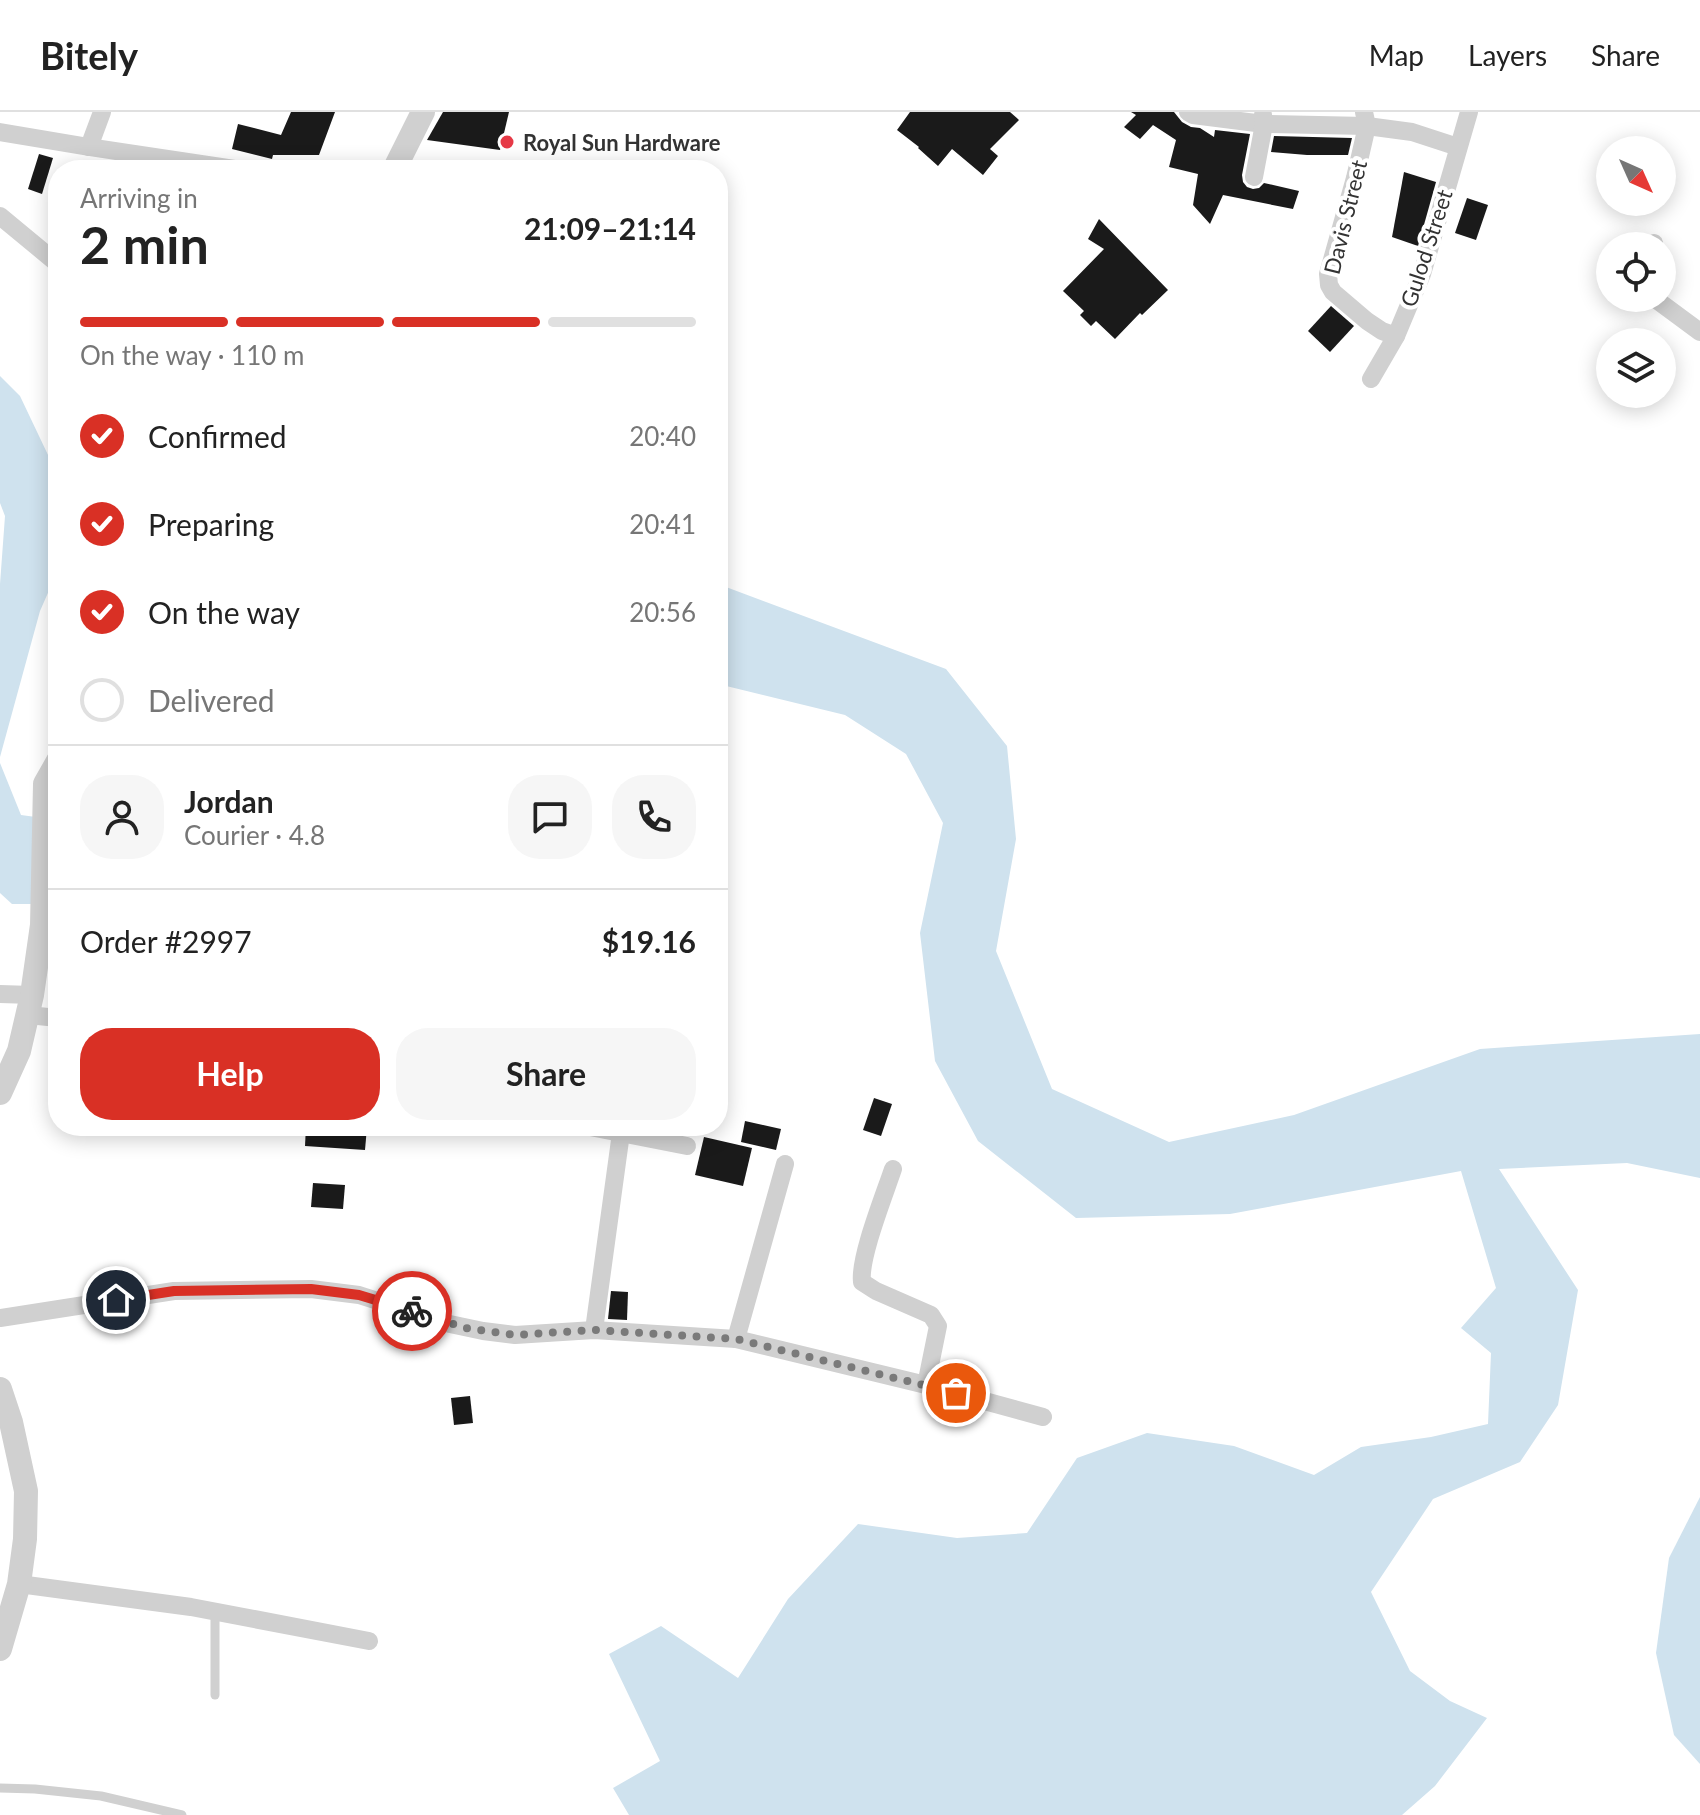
<!DOCTYPE html>
<html lang="en">
<head>
<meta charset="utf-8">
<style>
	:root { --surface:#fff; --page:#f6f6f6; --text:#222; --muted:#767676; --line:#e0e0e0; --accent:#d93025 }
	body { margin:0; font-family:Lato,sans-serif; background:var(--page); color:var(--text); height:100vh; display:flex; flex-direction:column; font-size:30px; white-space:nowrap }
	* { box-sizing:border-box; margin:0 }
	p { font-size:26px; color:var(--muted) }
	.icon { flex:none; width:44px; height:44px; fill:none; stroke:currentColor; stroke-width:2; stroke-linecap:round; stroke-linejoin:round }
	.map { position:relative; flex:1; overflow:hidden }
	.panel { position:absolute; left:48px; top:48px; width:680px; height:976px; display:flex; flex-direction:column; background:var(--surface); border-radius:32px; box-shadow:0 4px 20px #0003 }
	.panel>* { flex:none }
	.needle { width:52px; rotate:135deg }
	.buttons { position:absolute; left:1596px; top:24px; display:grid; gap:16px }
	.buttons a { display:grid; place-items:center; width:80px; height:80px; border-radius:50%; background:var(--surface); box-shadow:0 4px 20px #0003; font-size:40px }
	.pin { position:absolute; display:grid; place-items:center; width:68px; height:68px; color:#fff; margin:-34px; border:4px solid #fff; border-radius:50%; box-shadow:0 2px 8px #0007 }
	.courier { position:absolute; display:grid; place-items:center; width:80px; height:80px; margin:-40px; border:6px solid #d93025; border-radius:50%; background:#fff; color:#222; box-shadow:0 2px 10px #0007 }
	.headline em { font-style:normal; font-weight:700 }
	.headline div { display:flex; flex-direction:column-reverse }
	.headline { display:flex; align-items:center; justify-content:space-between; height:136px; padding:0 32px }
	h1 { font-size:52px; font-weight:700; line-height:60px }
	.bar { display:grid; grid-template-columns:repeat(4,1fr); gap:12px 8px; align-content:center; height:96px; padding:0 32px }
	.bar i { height:10px; border-radius:6px; background:var(--line) }
	.bar .selected { background:var(--accent) }
	.bar p { grid-column:span 4 }
	.line { display:flex; align-items:center; gap:20px; padding:0 32px; border-top:2px solid var(--line) }
	.line div { flex:1 }
	.round { display:grid; place-items:center; flex:none; width:84px; height:84px; border-radius:32px; background:var(--page) }
	ol { padding:0 32px; list-style:none }
	li { display:flex; align-items:center; gap:24px; height:88px }
	li p { margin-inline-start:auto }
	li .icon { padding:8px; border-radius:50%; background:var(--accent); color:#fff; stroke-width:4 }
	li:last-child { color:var(--muted) }
	li i { width:44px; height:44px; border:4px solid var(--line); border-radius:50% }
	.cta { display:flex; gap:16px; margin-top:auto; padding:16px 32px }
	.cta a { flex:1; height:92px; border-radius:32px; background:var(--accent); color:#fff; font-size:32px; font-weight:700; line-height:92px; text-align:center }
	.cta a+a { background:var(--page); color:var(--text) }
	header { display:flex; align-items:center; gap:48px; box-sizing:border-box; height:112px; padding:0 40px; background:var(--surface); border-bottom:2px solid var(--line) }
	header strong { font-size:38px }
	nav { display:flex; gap:44px; margin-inline-start:auto; font-size:28px }
	.map>svg:first-child { display:block }
</style>
</head>
<body>
<header>
<strong>Bitely</strong>
<nav><a>Map</a><a>Layers</a><a>Share</a></nav>
</header>
<div class="map">
<svg width="1700" height="1703" viewBox="0 0 1700 1703">
	<rect width="100%" height="100%" fill="#fff"/>
	<g fill="#cfe2ee">
		<polygon points="0,264 20,284 58,364 58,458 40,499 0,645 0,472 5,404 0,391"/>
		<polygon points="718,472 946,557 1007,634 1016,727 996,839 1052,977 1169,1030 1294,1003 1480,937 1700,922 1700,1066 1627,1051 1499,1057 1578,1178 1558,1293 1520,1350 1433,1387 1371,1480 1410,1559 1450,1589 1487,1606 1435,1674 1402,1703 629,1703 613,1676 660,1649 609,1542 661,1514 738,1566 788,1487 858,1412 957,1426 1027,1421 1077,1346 1147,1321 1234,1334 1314,1363 1361,1335 1431,1325 1488,1312 1491,1241 1461,1216 1496,1176 1461,1059 1230,1102 1076,1106 978,1029 935,949 920,821 943,711 906,642 845,603 718,572"/>
		<polygon points="0,651 21,703 58,708 58,792 12,792 0,781"/>
		<polygon points="1700,1385 1700,1652 1674,1623 1656,1541 1669,1446"/>
	</g>
	<g fill="#1a1a1a">
		<polygon points="291,0 335,0 319,43 273,43 272,47 232,37 238,12 281,23"/>
		<polygon points="443,0 509,0 500,38 427,28"/>
		<polygon points="910,0 1010,0 1019,8 990,37 998,44 983,63 952,37 938,54 918,36 919,35 897,18"/>
		<polygon points="1131,0 1174,0 1182,10 1191,15 1200,16 1214,25 1215,18 1250,22 1242,63 1243,70 1247,75 1253,77 1259,76 1264,71 1299,79 1293,97 1223,83 1210,112 1193,93 1198,62 1169,55 1176,28 1153,13 1140,27 1124,15 1136,3"/>
		<polygon points="1274,24 1352,26 1348,43 1307,43 1271,40"/>
		<polygon points="39,42 53,46 42,82 28,77"/>
		<polygon points="1404,60 1436,70 1418,134 1392,125"/>
		<polygon points="1467,86 1488,93 1476,128 1455,121"/>
		<polygon points="1099,107 1168,178 1142,203 1140,201 1115,227 1096,209 1091,214 1080,203 1084,199 1063,179 1104,137 1088,127"/>
		<polygon points="1331,194 1354,214 1330,240 1308,219"/>
		<polygon points="874,986 892,992 881,1024 863,1018"/>
		<polygon points="745,1009 781,1017 776,1038 741,1030"/>
		<polygon points="306,1014 367,1015 365,1038 305,1034"/>
		<polygon points="704,1025 752,1036 743,1074 695,1063"/>
		<polygon points="313,1071 345,1073 343,1097 311,1095"/>
		<polygon points="611,1179 628,1180 627,1208 608,1207"/>
		<polygon points="470,1284 473,1311 454,1313 451,1286"/>
	</g>
	<g fill="none" stroke-linecap="round" stroke-linejoin="round">
		<g stroke="#d0d0d0" stroke-width="9">
			<polyline points="215,1583 215,1500"/>
			<polyline points="0,1676 35,1677 101,1684 182,1703"/>
		</g>
		<g stroke="#d0d0d0" stroke-width="18">
			<polyline points="1188,0 1193,3 1264,12 1367,14 1412,20 1458,35"/>
			<polyline points="1364,0 1367,14 1355,66 1328,162 1329,173 1333,180 1367,209 1382,219 1396,224"/>
			<polyline points="0,20 89,35 241,58"/>
			<polyline points="89,35 102,0"/>
			<polyline points="1254,65 1264,12 1263,3"/>
			<polyline points="0,104 58,152"/>
			<polyline points="1652,134 1654,131"/>
			<polyline points="1654,186 1700,220"/>
			<polyline points="1371,267 1396,224 1422,162 1469,0"/>
			<polyline points="0,882 32,883"/>
			<polyline points="28,903 58,906"/>
			<polyline points="585,1014 687,1034"/>
			<path d="M893,1057C884,1084 859,1146 862,1170L876,1179L931,1203L938,1214L926,1273"/>
			<polyline points="0,1206 174,1179 311,1177 359,1183 450,1212 483,1219 515,1223 594,1218 736,1227 926,1273 1043,1305"/>
			<polyline points="594,1218 621,1021"/>
			<polyline points="736,1227 785,1052"/>
			<polyline points="19,1472 191,1495 369,1529"/>
		</g>
		<g stroke="#d0d0d0" stroke-width="24">
			<polyline points="394,58 423,0"/>
			<polyline points="0,981 19,939 32,883 42,813 45,672 58,649"/>
			<polyline points="0,1277 11,1310 26,1379 25,1427 19,1472 0,1537"/>
		</g>
	</g>
	<g fill="none" stroke-linecap="round" stroke-linejoin="round">
		<polyline stroke="#7a7a7a" stroke-width="8" stroke-dasharray="0 14.4" points="412,1199 466,1216 515,1223 594,1218 736,1227 956,1281"/>
		<polyline stroke="#d93025" stroke-width="10" points="116,1188 174,1179 311,1177 359,1183 412,1199"/>
	</g>
	<circle fill="#e63946" stroke="#fff" stroke-width="3" cx="507" cy="30" r="8"/>
	<g text-anchor="middle" dominant-baseline="central" stroke-width="8" stroke-linejoin="round" paint-order="stroke">
		<g font-size="22" font-weight="bold" fill="#333" stroke="#fff" text-anchor="start">
			<text x="523" y="30">Royal Sun Hardware</text>
		</g>
		<g font-size="22" fill="#333" stroke="#fff">
			<text transform="translate(1345 105) rotate(-76)">Davis Street</text>
			<text transform="translate(1426 136) rotate(-72)">Gulod Street</text>
		</g>
	</g>
</svg>
<div class="buttons">
<a><svg class="needle" viewBox="-14 -14 28 28"><path d="M0-13l5 13h-10z" fill="#e53935"/><path d="M0 13l5-13h-10z" fill="#767676"/></svg></a>
<a><svg class="icon" aria-label="locate" viewBox="0 0 24 24"><circle cx="12" cy="12" r="6"/><path d="M12 2v4M12 18v4M2 12h4M18 12h4"/></svg></a>
<a><svg class="icon" aria-label="layers" viewBox="0 0 24 24"><path d="M12 4l9 5-9 5-9-5zM3 14l9 5 9-5"/></svg></a>
</div>
<div class="pin" style="left:956px;top:1281px;background:#ea580c"><svg class="icon" aria-label="bag" viewBox="0 0 24 24"><path d="M5 8h14l-1 12H6zM9 8a3 3 0 0 1 6 0"/></svg></div>
<div class="pin" style="left:116px;top:1188px;background:#1f2937"><svg class="icon" aria-label="home" viewBox="0 0 24 24"><path d="M3 11l9-7 9 7M6 9v11h12V9"/></svg></div>
<div class="courier" style="left:412px;top:1199px"><svg class="icon" aria-label="bike" viewBox="0 0 24 24"><circle cx="6" cy="16" r="4"/><circle cx="18" cy="16" r="4"/><path d="M6 16l4-8h5l3 8M10 8l3 8H6M13 5h3"/></svg></div>
<section class="panel">
<div class="headline"><div><h1>2 min</h1><p>Arriving in</p></div><em>21:09–21:14</em></div>
<div class="bar"><i class="selected"></i><i class="selected"></i><i class="selected"></i><i></i><p>On the way · 110 m</p></div>
<ol>
<li><svg class="icon" aria-label="check" viewBox="0 0 24 24"><path d="M5 12l5 5 9-10"/></svg>Confirmed<p>20:40</p></li>
<li><svg class="icon" aria-label="check" viewBox="0 0 24 24"><path d="M5 12l5 5 9-10"/></svg>Preparing<p>20:41</p></li>
<li><svg class="icon" aria-label="check" viewBox="0 0 24 24"><path d="M5 12l5 5 9-10"/></svg>On the way<p>20:56</p></li>
<li><i></i>Delivered</li>
</ol>
<div class="line" style="height:144px"><a class="round"><svg class="icon" aria-label="person" viewBox="0 0 24 24"><circle cx="12" cy="8" r="4"/><path d="M4 21q1-7 8-7t8 7"/></svg></a><div><b>Jordan</b><p>Courier · 4.8</p></div><a class="round"><svg class="icon" aria-label="chat" viewBox="0 0 24 24"><path d="M4 5h16v11H9l-5 4z"/></svg></a><a class="round"><svg class="icon" aria-label="phone" viewBox="0 0 24 24"><path d="M5 4h4l2 5-3 2q2 4 5 5l2-3 5 2v4C11 20 4 13 5 4z"/></svg></a></div>
<div class="line" style="height:104px"><div>Order #2997</div><b>$19.16</b></div>
<div class="cta"><a>Help</a><a>Share</a></div>
</section>
</div>
</body>
</html>
